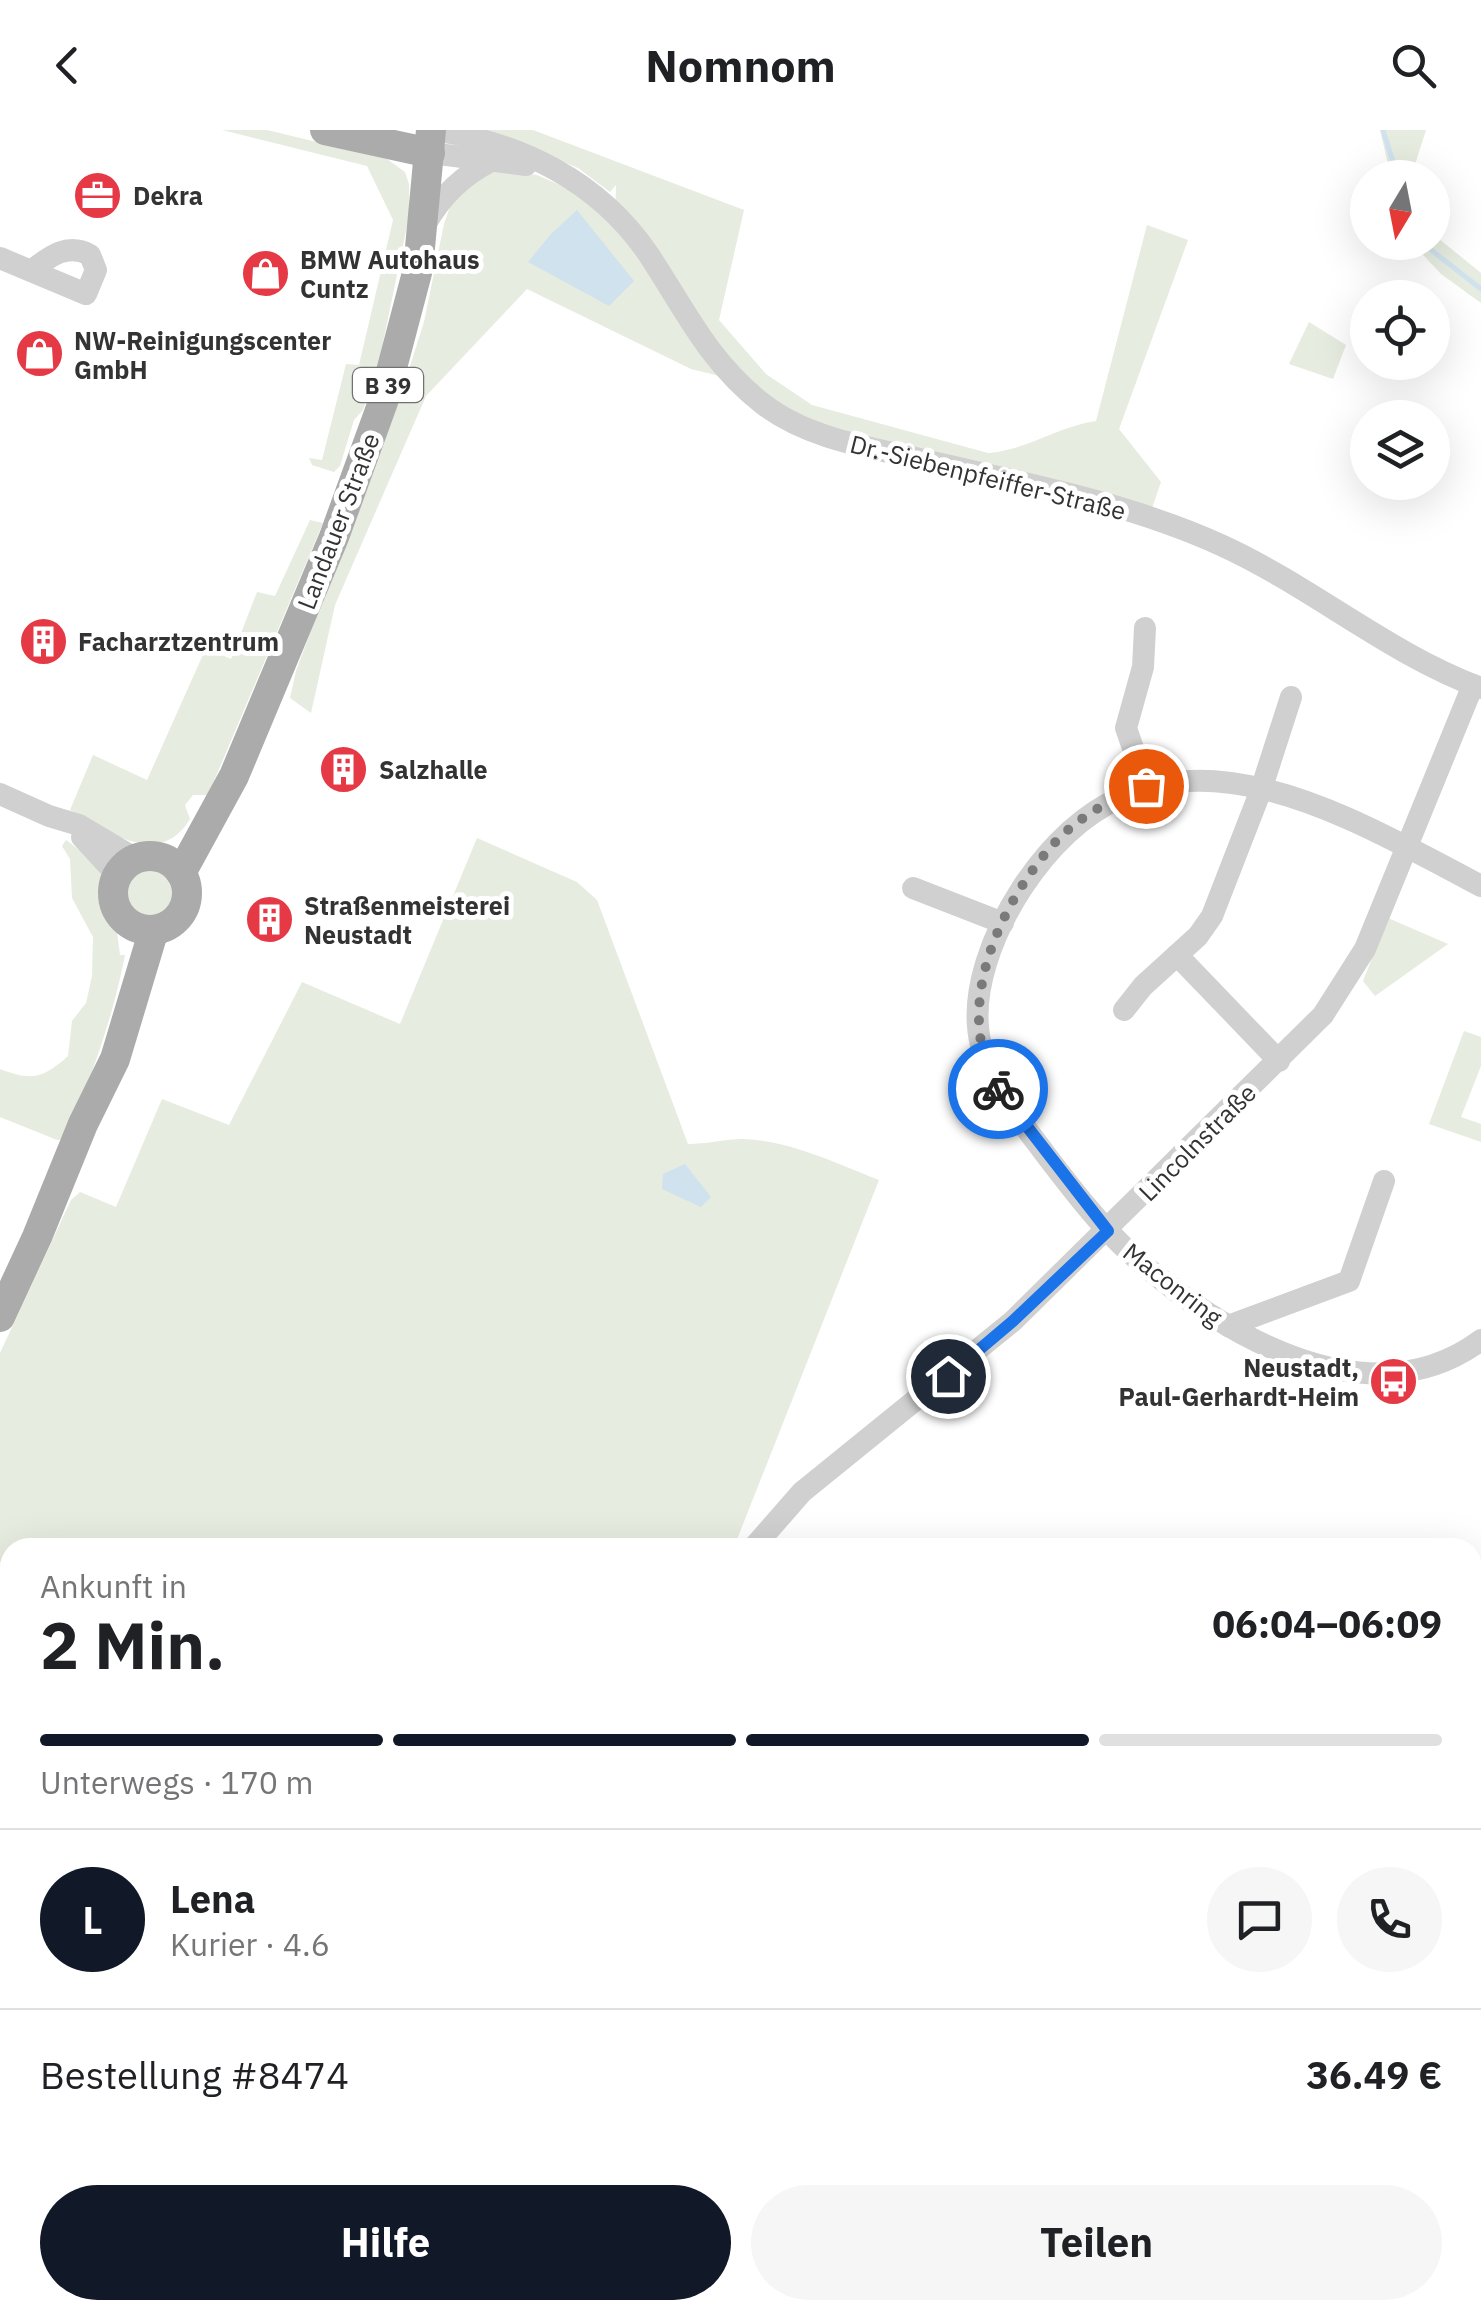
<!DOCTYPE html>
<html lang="de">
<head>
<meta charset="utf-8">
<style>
	:root { --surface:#fff; --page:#f6f6f6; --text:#202124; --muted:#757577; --line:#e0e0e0; --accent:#111827 }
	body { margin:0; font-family:"IBM Plex Sans",sans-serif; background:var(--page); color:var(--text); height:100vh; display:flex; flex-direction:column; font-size:38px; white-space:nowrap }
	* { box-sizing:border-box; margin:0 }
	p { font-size:32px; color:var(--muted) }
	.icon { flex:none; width:55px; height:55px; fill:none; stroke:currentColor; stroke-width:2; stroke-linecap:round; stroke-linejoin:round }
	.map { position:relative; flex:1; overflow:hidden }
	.panel { position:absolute; left:0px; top:1408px; width:1482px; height:782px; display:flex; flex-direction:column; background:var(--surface); border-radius:30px 30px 0 0; box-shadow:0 10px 40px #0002 }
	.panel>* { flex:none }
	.needle { width:65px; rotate:190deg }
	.tools { position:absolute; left:1350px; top:30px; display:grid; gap:20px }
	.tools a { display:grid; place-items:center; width:100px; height:100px; border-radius:50%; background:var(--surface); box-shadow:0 10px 40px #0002; font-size:50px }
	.pin { position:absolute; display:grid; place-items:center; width:85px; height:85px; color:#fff; margin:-42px; border:5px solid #fff; border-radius:50%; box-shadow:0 2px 10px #0007 }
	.courier { position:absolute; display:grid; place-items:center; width:100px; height:100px; margin:-50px; border:8px solid #1a73e8; border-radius:50%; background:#fff; color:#222; box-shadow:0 2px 12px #0007 }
	.summary em { font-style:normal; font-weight:800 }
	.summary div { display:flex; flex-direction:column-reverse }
	.summary { display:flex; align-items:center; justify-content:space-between; height:170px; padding:0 40px }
	h1 { font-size:65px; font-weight:800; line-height:75px }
	.bar { display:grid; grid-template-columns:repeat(4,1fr); gap:15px 10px; align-content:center; height:120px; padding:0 40px }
	.bar i { height:12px; border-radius:8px; background:var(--line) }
	.bar .selected { background:var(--accent) }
	.bar p { grid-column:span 4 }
	.line { display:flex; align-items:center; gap:25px; padding:0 40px; border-top:2px solid var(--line) }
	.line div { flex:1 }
	.round { display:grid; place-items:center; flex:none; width:105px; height:105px; border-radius:52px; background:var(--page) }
	.cta { display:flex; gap:20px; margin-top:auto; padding:20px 40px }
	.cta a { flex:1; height:115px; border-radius:60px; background:var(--accent); color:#fff; font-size:40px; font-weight:800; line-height:115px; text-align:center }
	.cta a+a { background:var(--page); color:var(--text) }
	header { display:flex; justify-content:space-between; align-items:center; height:130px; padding:0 40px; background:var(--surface); font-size:45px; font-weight:800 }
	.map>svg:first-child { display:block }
</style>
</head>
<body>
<header><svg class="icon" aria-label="back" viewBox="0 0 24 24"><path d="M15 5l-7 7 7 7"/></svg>Nomnom<svg class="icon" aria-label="search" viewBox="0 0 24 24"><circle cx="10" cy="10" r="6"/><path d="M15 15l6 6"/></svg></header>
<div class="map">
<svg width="1481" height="2189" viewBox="0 0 1481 2189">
	<rect width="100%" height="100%" fill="#fff"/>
	<g fill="#e6ecdf">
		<polygon points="222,0 267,0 387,29 405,42 409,54 409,86 377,242 363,280 354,290 340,336 334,342 312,335 309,328 322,330 346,234 359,235 393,90 367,36"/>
		<path d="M487,0H533L744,80L719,190L766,244L812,275L988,323C1028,320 1056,297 1096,291L1147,95L1188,110L1119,299L1161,352L1146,396L848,307L724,247L691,239L527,159L426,266L335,475L311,583L290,568L296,541L408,242L424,192L444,94L453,68L465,51L501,40L537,45L569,59L615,93L616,55L610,62L578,38Z"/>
		<polygon points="1380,0 1426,0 1411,47 1391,47"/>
		<polygon points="1433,104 1481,143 1481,173 1441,144 1414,115 1432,112"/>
		<polygon points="1309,192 1346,215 1333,249 1289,234"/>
		<path d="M310,390L323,393L208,665H193L185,675L190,689C159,740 108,701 70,680L93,625L147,650L206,518L231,529L257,462L275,466Z"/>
		<path d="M477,708L577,752L597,770L688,1014C707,1014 725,1009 743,1009C791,1011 835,1033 879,1050L734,1417L10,1418V1436L0,1432V1223L71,1070L80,1062L116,1077L162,969L229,995L302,852L400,894Z"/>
		<path d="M66,710L95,732L102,746V775L117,802L120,825H125C113,888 90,950 66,1009L57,1010L0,987V939C31,951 43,949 68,926L72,891L86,873L92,846L93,807L72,768L70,729L62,716Z"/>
		<circle cx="149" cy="762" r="28"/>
		<polygon points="1388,788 1448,814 1375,866 1363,851"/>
		<polygon points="1464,901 1481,907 1481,936 1461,987 1481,994 1481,1012 1429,994"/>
		<polygon points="79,2180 221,2180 220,2189 90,2189"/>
	</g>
	<g fill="#cfe2ee">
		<polygon points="577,80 634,151 609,176 528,132 551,104"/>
		<polygon points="685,1034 711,1067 701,1077 662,1059 663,1044"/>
	</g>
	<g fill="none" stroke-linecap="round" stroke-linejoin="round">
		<g stroke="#cfe2ee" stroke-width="5">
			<polyline points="1383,0 1398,48"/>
			<polyline points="1421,112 1481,159"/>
		</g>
		<g stroke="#d0d0d0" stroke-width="22">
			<path d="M434,0C521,13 599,51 649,125C686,181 708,231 763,274C804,306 861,316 911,327C1016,352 1125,371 1223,416C1312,457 1389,524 1481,558"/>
			<polyline points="430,23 526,35"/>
			<path d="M425,95C442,65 462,46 493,30"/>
			<path d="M0,128L86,164L96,140L90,125C67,112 49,127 31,141"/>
			<polyline points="1145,498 1143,537 1126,598 1146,656"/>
			<polyline points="0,664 49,686 79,695 136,729"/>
			<polyline points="82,707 117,745"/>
			<path d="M1481,756C1325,673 1148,567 1022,758C994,801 968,863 981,915C993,958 1020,990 1046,1025C1072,1059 1098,1093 1129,1122C1218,1203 1368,1294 1481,1210"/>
			<polyline points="913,758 1003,793"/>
			<polyline points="1177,825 1279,931"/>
			<polyline points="1124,880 1143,856 1198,806 1212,786 1261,660 1291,567"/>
			<polyline points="1228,1196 1349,1151 1384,1051"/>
			<polyline points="753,1418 802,1362 1013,1191 1323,885 1365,819 1473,555"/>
			<polyline points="1472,1528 1481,1531"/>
			<polyline points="1472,1648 1481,1631"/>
			<polyline points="0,1673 10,1671"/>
			<polyline points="1472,2011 1481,2016"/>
			<polyline points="0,2154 10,2147"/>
			<polyline points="841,2180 863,2189"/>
			<polyline points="233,2189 235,2180"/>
			<polyline points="689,2189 690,2180"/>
			<polyline points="1125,2189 1126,2180"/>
			<polyline points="1202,2189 1207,2180"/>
			<polyline points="1389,2189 1390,2186"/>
		</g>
		<g stroke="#ababab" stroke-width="30">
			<polyline points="325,0 430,23"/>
			<circle cx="150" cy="763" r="37"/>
			<polyline points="181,743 234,646 252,603 334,407 383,272 418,139 431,0"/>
			<polyline points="0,1187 37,1107 83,994 115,929 152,806 157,800"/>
			<polyline points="23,2180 36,2189"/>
		</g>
	</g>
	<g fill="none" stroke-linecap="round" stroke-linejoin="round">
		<path stroke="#7a7a7a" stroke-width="10" stroke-dasharray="0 18" d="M998,959C952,881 997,780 1050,718C1076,688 1110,669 1146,656"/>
		<polyline stroke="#1a73e8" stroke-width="12" points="948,1246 1013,1191 1108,1101 998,959"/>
	</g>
	<defs>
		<symbol id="office-disc" viewBox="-11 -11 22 22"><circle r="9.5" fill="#e63946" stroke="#fff"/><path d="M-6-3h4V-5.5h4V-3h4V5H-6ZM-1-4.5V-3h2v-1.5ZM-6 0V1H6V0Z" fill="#fff"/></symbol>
		<symbol id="shop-disc" viewBox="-11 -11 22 22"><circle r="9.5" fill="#e63946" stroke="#fff"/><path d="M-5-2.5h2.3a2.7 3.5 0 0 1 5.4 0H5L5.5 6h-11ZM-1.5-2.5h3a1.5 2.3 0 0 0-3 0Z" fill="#fff"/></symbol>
		<symbol id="building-disc" viewBox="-11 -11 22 22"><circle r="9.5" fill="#e63946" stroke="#fff"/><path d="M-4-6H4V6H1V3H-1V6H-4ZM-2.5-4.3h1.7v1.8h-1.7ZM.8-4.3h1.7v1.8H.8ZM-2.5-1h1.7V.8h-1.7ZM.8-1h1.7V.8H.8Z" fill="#fff"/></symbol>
		<symbol id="bus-disc" viewBox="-11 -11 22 22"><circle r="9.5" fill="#e63946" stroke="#fff"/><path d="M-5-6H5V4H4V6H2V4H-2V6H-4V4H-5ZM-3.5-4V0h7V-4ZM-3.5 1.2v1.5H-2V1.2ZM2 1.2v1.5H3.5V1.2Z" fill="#fff"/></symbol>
	</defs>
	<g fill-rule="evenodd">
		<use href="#office-disc" x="70" y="38" width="55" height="55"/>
		<use href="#shop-disc" x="238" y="116" width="55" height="55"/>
		<use href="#shop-disc" x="12" y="196" width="55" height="55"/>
		<use href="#building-disc" x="16" y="484" width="55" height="55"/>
		<use href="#building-disc" x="316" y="612" width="55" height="55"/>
		<use href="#building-disc" x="242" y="762" width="55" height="55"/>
		<use href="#bus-disc" x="1366" y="1224" width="55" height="55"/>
	</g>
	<g text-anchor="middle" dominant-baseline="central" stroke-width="10" stroke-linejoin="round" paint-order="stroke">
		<rect fill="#fff" stroke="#707070" stroke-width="2.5" x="353" y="238" width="70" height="34" rx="8"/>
		<g font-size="22" font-weight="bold" fill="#333">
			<text x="388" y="255">B 39</text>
		</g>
		<g font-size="25" font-weight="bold" fill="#333" stroke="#fff" text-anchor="start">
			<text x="133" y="65">Dekra</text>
			<text x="300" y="129">BMW Autohaus<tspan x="300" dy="29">Cuntz</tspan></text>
			<text x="74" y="210">NW-Reinigungscenter<tspan x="74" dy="29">GmbH</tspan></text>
			<text x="78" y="511">Facharztzentrum</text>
			<text x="379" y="639">Salzhalle</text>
			<text x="304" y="775">Straßenmeisterei<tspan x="304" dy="29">Neustadt</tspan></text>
			<text x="1359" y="1237" text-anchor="end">Neustadt,<tspan x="1359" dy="29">Paul-Gerhardt-Heim</tspan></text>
		</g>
		<g font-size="25" fill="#333" stroke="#fff">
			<text transform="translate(988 347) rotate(14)">Dr.-Siebenpfeiffer-Straße</text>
			<text transform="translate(338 391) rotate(-69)">Landauer Straße</text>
			<text transform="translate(1197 1012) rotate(-45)">Lincolnstraße</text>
			<text transform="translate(1173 1154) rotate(38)">Maconring</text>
		</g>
	</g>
</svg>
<div class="tools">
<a><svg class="needle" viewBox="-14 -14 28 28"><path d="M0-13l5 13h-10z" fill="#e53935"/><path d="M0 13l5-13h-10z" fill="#757577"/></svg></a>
<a><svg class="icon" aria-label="locate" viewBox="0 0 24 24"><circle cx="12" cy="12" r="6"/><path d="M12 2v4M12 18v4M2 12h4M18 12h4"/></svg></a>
<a><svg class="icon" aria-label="layers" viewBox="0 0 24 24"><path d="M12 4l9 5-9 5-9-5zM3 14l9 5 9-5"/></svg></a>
</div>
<div class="pin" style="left:1146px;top:656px;background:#ea580c"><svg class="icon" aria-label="bag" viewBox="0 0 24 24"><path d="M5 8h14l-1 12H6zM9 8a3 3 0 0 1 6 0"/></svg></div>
<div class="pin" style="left:948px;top:1246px;background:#1f2937"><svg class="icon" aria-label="home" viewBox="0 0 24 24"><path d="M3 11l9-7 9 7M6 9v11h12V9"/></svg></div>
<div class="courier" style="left:998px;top:959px"><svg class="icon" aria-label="bike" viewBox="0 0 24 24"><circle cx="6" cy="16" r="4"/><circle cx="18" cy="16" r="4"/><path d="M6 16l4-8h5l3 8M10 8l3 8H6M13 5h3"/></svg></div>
<section class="panel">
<div class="summary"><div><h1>2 Min.</h1><p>Ankunft in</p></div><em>06:04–06:09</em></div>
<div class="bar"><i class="selected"></i><i class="selected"></i><i class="selected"></i><i></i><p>Unterwegs · 170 m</p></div>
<div class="line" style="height:180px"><b class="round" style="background:var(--accent);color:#fff">L</b><div><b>Lena</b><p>Kurier · 4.6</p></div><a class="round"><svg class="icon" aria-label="chat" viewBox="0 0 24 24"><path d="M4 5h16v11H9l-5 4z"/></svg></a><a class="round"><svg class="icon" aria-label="phone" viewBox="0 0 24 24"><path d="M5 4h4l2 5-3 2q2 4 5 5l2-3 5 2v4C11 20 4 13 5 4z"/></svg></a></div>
<div class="line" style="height:130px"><div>Bestellung #8474</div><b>36.49 €</b></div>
<div class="cta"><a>Hilfe</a><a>Teilen</a></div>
</section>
</div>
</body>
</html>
